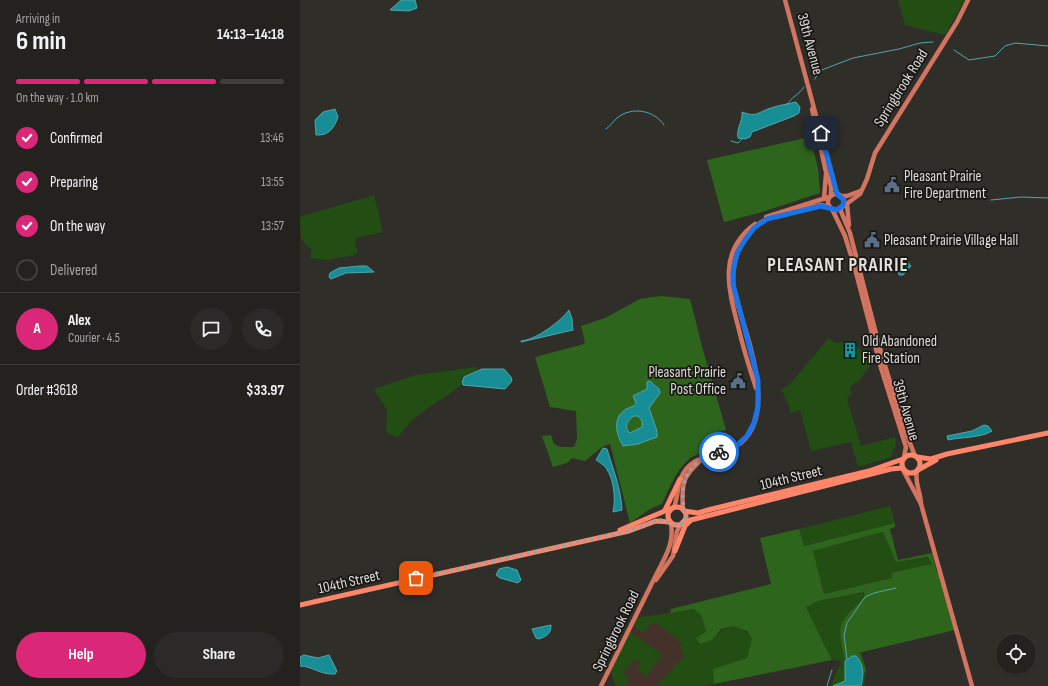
<!DOCTYPE html>
<html lang="en">
<head>
<meta charset="utf-8">
<style>
	:root { --surface:#24221f; --page:#2c2a28; --text:#f1f3f6; --muted:#a3a4a4; --line:#413f3d; --accent:#db2777 }
	body { margin:0; font-family:"Sofia Sans Condensed",sans-serif; background:var(--page); color:var(--text); height:100vh; display:flex; flex-direction:column; font-size:15px; white-space:nowrap }
	* { box-sizing:border-box; margin:0 }
	p { font-size:13px; color:var(--muted) }
	.icon { flex:none; width:22px; height:22px; fill:none; stroke:currentColor; stroke-width:2; stroke-linecap:round; stroke-linejoin:round }
	.map { position:relative; flex:1; overflow:hidden }
	.sheet { display:flex; flex-direction:column; background:var(--surface); width:300px }
	.sheet>* { flex:none }
	.tools { position:absolute; left:696px; top:634px; display:grid; gap:8px }
	.tools a { display:grid; place-items:center; width:40px; height:40px; border-radius:50%; background:var(--surface); box-shadow:0 1px 3px #0004,0 0 0 1px var(--line); font-size:20px }
	.pin { position:absolute; display:grid; place-items:center; width:34px; height:34px; color:#fff; margin:-17px; border-radius:8px; box-shadow:0 2px 6px #0006 }
	.courier { position:absolute; display:grid; place-items:center; width:40px; height:40px; margin:-20px; border:3px solid #1a73e8; border-radius:50%; background:#fff; color:#222; box-shadow:0 1px 5px #0007 }
	.head em { font-style:normal; font-weight:700 }
	.head div { display:flex; flex-direction:column-reverse }
	.head { display:flex; align-items:center; justify-content:space-between; height:68px; padding:0 16px }
	h1 { font-size:26px; font-weight:700; line-height:30px }
	.bar { display:grid; grid-template-columns:repeat(4,1fr); gap:6px 4px; align-content:center; height:48px; padding:0 16px }
	.bar i { height:5px; border-radius:3px; background:var(--line) }
	.bar .selected { background:var(--accent) }
	.bar p { grid-column:span 4 }
	.line { display:flex; align-items:center; gap:10px; padding:0 16px; border-top:1px solid var(--line) }
	.line div { flex:1 }
	.round { display:grid; place-items:center; flex:none; width:42px; height:42px; border-radius:21px; background:var(--page) }
	ol { padding:0 16px; list-style:none }
	li { display:flex; align-items:center; gap:12px; height:44px }
	li p { margin-inline-start:auto }
	li .icon { padding:4px; border-radius:50%; background:var(--accent); color:#fff; stroke-width:4 }
	li:last-child { color:var(--muted) }
	li i { width:22px; height:22px; border:2px solid var(--line); border-radius:50% }
	.action { display:flex; gap:8px; margin-top:auto; padding:8px 16px }
	.action a { flex:1; height:46px; border-radius:24px; background:var(--accent); color:#fff; font-size:16px; font-weight:700; line-height:46px; text-align:center }
	.action a+a { background:var(--page); color:var(--text) }
	main { display:flex; flex:1; min-height:0 }
	.map>svg:first-child { display:block }
</style>
</head>
<body>
<main>
<section class="sheet">
<div class="head"><div><h1>6 min</h1><p>Arriving in</p></div><em>14:13–14:18</em></div>
<div class="bar"><i class="selected"></i><i class="selected"></i><i class="selected"></i><i></i><p>On the way · 1.0 km</p></div>
<ol>
<li><svg class="icon" aria-label="check" viewBox="0 0 24 24"><path d="M5 12l5 5 9-10"/></svg>Confirmed<p>13:46</p></li>
<li><svg class="icon" aria-label="check" viewBox="0 0 24 24"><path d="M5 12l5 5 9-10"/></svg>Preparing<p>13:55</p></li>
<li><svg class="icon" aria-label="check" viewBox="0 0 24 24"><path d="M5 12l5 5 9-10"/></svg>On the way<p>13:57</p></li>
<li><i></i>Delivered</li>
</ol>
<div class="line" style="height:72px"><b class="round" style="background:var(--accent);color:#fff">A</b><div><b>Alex</b><p>Courier · 4.5</p></div><a class="round"><svg class="icon" aria-label="chat" viewBox="0 0 24 24"><path d="M4 5h16v11H9l-5 4z"/></svg></a><a class="round"><svg class="icon" aria-label="phone" viewBox="0 0 24 24"><path d="M5 4h4l2 5-3 2q2 4 5 5l2-3 5 2v4C11 20 4 13 5 4z"/></svg></a></div>
<div class="line" style="height:52px"><div>Order #3618</div><b>$33.97</b></div>
<div class="action"><a>Help</a><a>Share</a></div>
</section>
<div class="map">
<svg width="748" height="686" viewBox="0 0 748 686">
	<rect width="100%" height="100%" fill="#302e29"/>
	<polygon fill="#44312a" points="394,609 413,669 414,684 406,686 316,686 310,669 335,618"/>
	<g fill="#224e13">
		<polygon points="598,0 665,0 645,35 605,25"/>
		<polygon points="74,195 83,232 56,238 55,245 58,252 55,255 27,260 10,258 12,250 1,239 0,217"/>
		<polygon points="529,338 536,343 550,341 561,350 570,351 573,361 558,382 556,381 549,389 552,392 547,399 561,446 595,437 596,444 591,457 558,467 551,442 511,451 500,410 490,413 489,405 481,389 489,385"/>
		<path d="M177,367V370L161,379V385C139,403 113,413 98,438L86,432L87,410L74,389L116,375Z"/>
		<polygon points="590,506 595,523 503,546 499,529"/>
		<polygon points="583,532 596,562 629,557 632,565 591,573 592,578 524,594 513,551"/>
		<polygon points="570,591 557,653 561,654 566,670 564,686 561,686 563,680 545,663 545,681 531,686 537,670 541,665 541,661 532,660 506,606 518,601"/>
		<path d="M394,609L402,616L406,632L396,638L412,640C425,624 439,620 452,639L447,658L413,669L414,684L402,686H357L375,667L374,663L378,662L380,667L379,663L384,657L380,647L382,642L377,641L378,639L356,623L350,624L344,632H342L334,626L337,618Z"/>
		<polygon points="330,632 363,655 346,676 337,669 341,663 335,659 323,673 327,676 328,686 316,686 310,669"/>
	</g>
	<g fill="#2e651c" fill-rule="evenodd">
		<polygon points="510,137 518,168 520,193 459,213 424,222 407,160"/>
		<path d="M361,296L390,299L403,350L426,430L418,432L405,443L406,448C401,455 393,455 388,460C375,472 369,489 362,504L350,509L330,523L310,444L302,447L285,461L272,458L267,463L253,467L242,436L251,435L254,444L260,447H274L277,439L276,411L250,407L235,357L284,344L285,342L281,326L305,318L340,299ZM350,381L356,385L360,393L349,408L357,431L318,438C317,425 314,415 328,408C332,406 334,407 336,403L333,396L348,389Z"/>
		<path d="M334,416H338L342,421V427L330,433C323,427 327,420 334,416Z"/>
		<path d="M595,523V527L590,529L598,560L632,553L637,572L639,571L655,630L558,653L561,654L566,670L563,675L562,663L559,660L547,659L545,661C537,621 537,625 565,597L564,592L518,601L506,607L532,660L414,684L413,669L447,658L452,639L447,631L433,626L421,629L412,640L400,644L396,638L406,632L402,616L394,609L370,613L371,609L471,584L460,538L499,529L504,546ZM583,532L596,562L628,557L632,564L591,573L592,578L524,594L513,551Z"/>
	</g>
	<g fill="#178d96" stroke="#53a5aa" fill-rule="evenodd">
		<polygon points="101,0 115,0 117,8 109,11 90,10"/>
		<path d="M496,102L500,107L499,113L494,116L452,132L450,137L445,139L438,138C436,128 443,122 442,112C458,118 457,112 471,108C479,105 488,104 496,102Z"/>
		<path d="M35,109L38,117C34,128 29,136 16,135L15,120L23,112Z"/>
		<polygon points="605,259 611,266 603,275 599,275 596,263"/>
		<polygon points="60,266 67,266 74,272 46,273 31,279 29,277 30,273 39,268"/>
		<path d="M269,310L272,319L273,330L221,342V341C236,340 261,321 269,310Z"/>
		<polygon points="182,369 204,369 211,377 212,381 205,389 163,385 162,382 164,377"/>
		<path d="M350,381L359,389L360,393L349,408L357,431V437L338,444L323,446C316,434 312,418 326,409C330,407 334,407 336,403L333,396L347,389V382ZM334,416H338L342,421V427L330,433C323,427 328,420 334,416Z"/>
		<path d="M684,425L688,426L692,431C681,438 661,437 648,440L647,436L672,431Z"/>
		<path d="M303,448L307,449C313,469 321,488 322,510L313,512C316,499 314,479 306,468C304,465 299,462 296,460Z"/>
		<polygon points="207,567 217,570 221,580 218,583 200,578 196,575 199,569"/>
		<path d="M251,625C251,634 247,636 239,639L236,638L232,629Z"/>
		<path d="M4,655L18,658L29,655L37,671L35,674C20,675 12,666 0,666V657Z"/>
		<path d="M552,656H556C564,664 564,675 561,686H533L545,681V661Z"/>
	</g>
	<g fill="none" stroke-linecap="round" stroke-linejoin="round">
		<g stroke="#53a5aa" stroke-width="1">
			<polyline points="654,50 669,60 695,56 705,46 715,43 748,46"/>
			<polyline points="515,79 519,71 553,58 599,49 620,43 633,42"/>
			<path d="M487,105C491,97 499,95 504,87"/>
			<path d="M306,129C310,126 313,122 317,118C332,106 354,110 364,125"/>
			<polyline points="431,141 438,143 442,139"/>
			<polyline points="691,200 721,197 748,198"/>
			<polyline points="547,659 544,635 547,623 565,597 574,593 596,588"/>
			<polyline points="527,686 532,670"/>
		</g>
		<g stroke="#d2745f" stroke-width="4.5">
			<polyline points="485,0 537,194"/>
			<polyline points="512,109 526,172 531,186 531,196"/>
			<circle cx="536" cy="202" r="8"/>
			<polyline points="541,196 547,196 560,191"/>
			<polyline points="524,199 526,174"/>
			<polyline points="547,204 549,225"/>
			<polyline points="541,208 560,194 567,179 575,153 657,22 668,0"/>
			<polyline points="532,209 545,236 554,265 581,368 606,447 604,457"/>
			<polyline points="540,209 550,233 580,349 603,425 615,456"/>
			<polyline points="466,217 529,197"/>
			<path d="M455,224C418,251 428,288 438,326C443,347 449,367 456,388"/>
			<polyline points="603,470 621,504"/>
			<path d="M617,471C614,483 621,492 621,504L672,686"/>
			<path d="M374,507C378,498 377,487 381,478C391,453 416,458 435,447C482,420 445,332 434,292C430,266 439,231 467,219C483,212 503,210 521,205L530,207"/>
			<path d="M383,510C381,482 383,476 403,458"/>
			<polyline points="356,580 373,556 377,531 381,524"/>
			<path d="M301,686L358,571C367,554 374,542 371,523"/>
		</g>
		<g stroke="#ff866a" stroke-width="5">
			<circle cx="611" cy="464" r="9"/>
			<polyline points="617,457 631,459 647,454 748,433"/>
			<polyline points="618,470 636,460"/>
			<circle cx="377" cy="516" r="9"/>
			<polyline points="365,510 380,479"/>
			<polyline points="384,511 398,513 408,510 569,471 603,459"/>
			<polyline points="383,522 591,469 602,468"/>
			<polyline points="320,530 372,508"/>
			<polyline points="375,551 385,526 391,520"/>
			<polyline points="0,605 329,531 356,521 370,522"/>
		</g>
	</g>
	<g fill="none" stroke-linecap="round" stroke-linejoin="round">
		<path stroke="#a2a09c" stroke-width="4" stroke-dasharray="0 7.2" d="M116,578L329,531L360,520L376,525L381,524L386,517C385,511 383,507 383,502C381,474 393,460 419,452"/>
		<polyline stroke="#1a73e8" stroke-width="5" points="419,452 434,448 447,436 454,423 458,406 458,380 433,284 433,272 437,253 445,240 454,228 467,219 521,206 537,210 543,205 544,200 537,194 521,133"/>
	</g>
	<defs>
		<symbol id="civic-bare" viewBox="-9 -9 18 18"><path d="M-.6-6.5H3V-4.5H.6V-3L4-1V1h2V6H-6V1h2V-1L-.6-3ZM-1.2 2.5V6h2.4V2.5Z" fill="#5c6f8a" stroke="#181714" stroke-width="2.5" paint-order="stroke"/></symbol>
		<symbol id="building-bare" viewBox="-9 -9 18 18"><path d="M-4-6H4V6H1V3H-1V6H-4ZM-2.5-4.3h1.7v1.8h-1.7ZM.8-4.3h1.7v1.8H.8ZM-2.5-1h1.7V.8h-1.7ZM.8-1h1.7V.8H.8Z" fill="#0f9aa8" stroke="#181714" stroke-width="2.5" paint-order="stroke"/></symbol>
	</defs>
	<g fill-rule="evenodd">
		<use href="#civic-bare" x="581" y="174" width="22" height="22"/>
		<use href="#civic-bare" x="561" y="229" width="22" height="22"/>
		<use href="#building-bare" x="539" y="339" width="22" height="22"/>
		<use href="#civic-bare" x="427" y="370" width="22" height="22"/>
	</g>
	<g text-anchor="middle" dominant-baseline="central" stroke-width="3.5" stroke-linejoin="round" paint-order="stroke">
		<g font-size="15" fill="#dfdeda" stroke="#181714">
			<text transform="translate(510 44) rotate(75)">39th Avenue</text>
			<text transform="translate(601 88) rotate(-58)">Springbrook Road</text>
			<text transform="translate(606 410) rotate(74)">39th Avenue</text>
			<text transform="translate(491 478) rotate(-14)">104th Street</text>
			<text transform="translate(49 582) rotate(-13)">104th Street</text>
			<text transform="translate(316 631) rotate(-64)">Springbrook Road</text>
		</g>
		<g font-size="15" fill="#dfdeda" stroke="#181714" text-anchor="start">
			<text x="604" y="176">Pleasant Prairie<tspan x="604" dy="17">Fire Department</tspan></text>
			<text x="584" y="240">Pleasant Prairie Village Hall</text>
			<text x="562" y="341">Old Abandoned<tspan x="562" dy="17">Fire Station</tspan></text>
			<text x="426" y="372" text-anchor="end">Pleasant Prairie<tspan x="426" dy="17">Post Office</tspan></text>
		</g>
		<g font-size="19" font-weight="bold" letter-spacing="1" fill="#e5e2db" stroke="#181714">
			<text x="538" y="265">PLEASANT PRAIRIE</text>
		</g>
	</g>
</svg>
<div class="tools">
<a><svg class="icon" aria-label="locate" viewBox="0 0 24 24"><circle cx="12" cy="12" r="6"/><path d="M12 2v4M12 18v4M2 12h4M18 12h4"/></svg></a>
</div>
<div class="pin" style="left:116px;top:578px;background:#ea580c"><svg class="icon" aria-label="bag" viewBox="0 0 24 24"><path d="M5 8h14l-1 12H6zM9 8a3 3 0 0 1 6 0"/></svg></div>
<div class="pin" style="left:521px;top:133px;background:#1f2937"><svg class="icon" aria-label="home" viewBox="0 0 24 24"><path d="M3 11l9-7 9 7M6 9v11h12V9"/></svg></div>
<div class="courier" style="left:419px;top:452px"><svg class="icon" aria-label="bike" viewBox="0 0 24 24"><circle cx="6" cy="16" r="4"/><circle cx="18" cy="16" r="4"/><path d="M6 16l4-8h5l3 8M10 8l3 8H6M13 5h3"/></svg></div>
</div>
</main>
</body>
</html>
